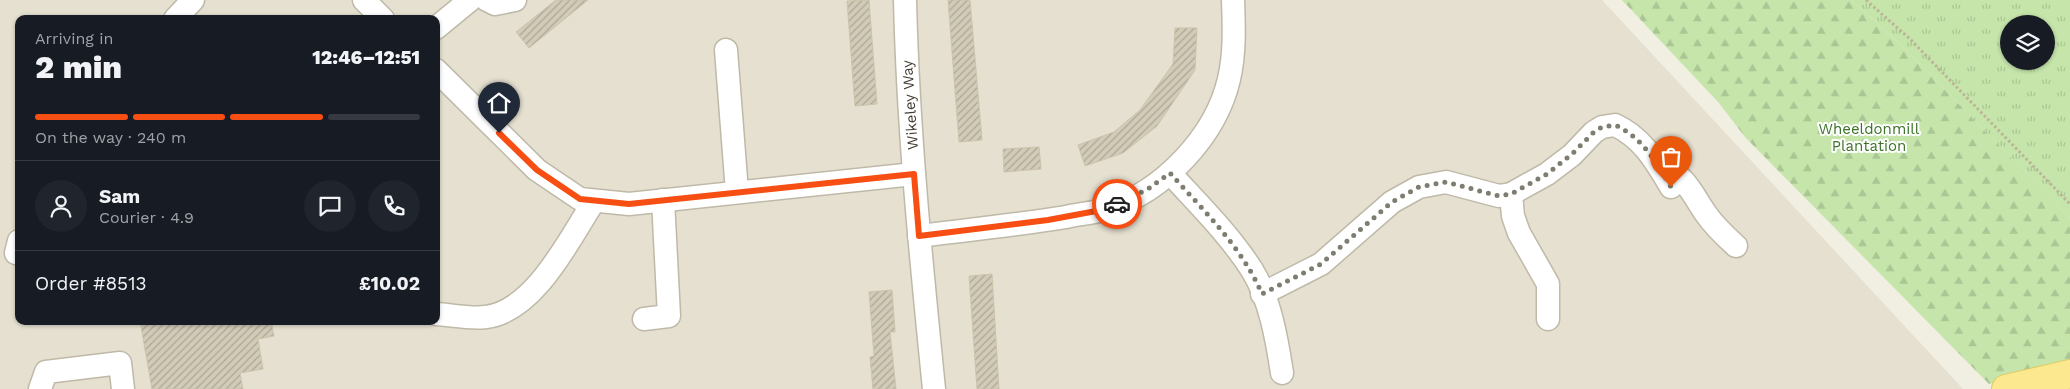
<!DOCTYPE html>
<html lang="en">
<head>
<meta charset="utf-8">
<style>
	:root { --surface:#171b24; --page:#20242c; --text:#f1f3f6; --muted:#9ea1a6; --line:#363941; --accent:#f64e13 }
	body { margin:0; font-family:"Work Sans",sans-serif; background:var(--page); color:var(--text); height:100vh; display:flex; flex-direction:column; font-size:19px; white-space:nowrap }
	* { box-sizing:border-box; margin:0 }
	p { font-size:16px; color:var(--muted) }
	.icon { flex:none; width:28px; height:28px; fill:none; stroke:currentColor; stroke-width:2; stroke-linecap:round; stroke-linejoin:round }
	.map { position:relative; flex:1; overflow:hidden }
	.side { position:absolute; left:15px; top:15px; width:425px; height:310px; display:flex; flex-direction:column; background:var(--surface); border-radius:10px; box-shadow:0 1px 4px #0004 }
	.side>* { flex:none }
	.fabs { position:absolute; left:2000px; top:15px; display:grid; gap:10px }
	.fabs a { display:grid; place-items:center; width:55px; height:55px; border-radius:50%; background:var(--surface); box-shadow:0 1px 4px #0004; font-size:25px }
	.pin { position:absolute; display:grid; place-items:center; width:42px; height:42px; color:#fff; margin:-51px -21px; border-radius:50% 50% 50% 0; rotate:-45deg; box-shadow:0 0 5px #0007 }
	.pin .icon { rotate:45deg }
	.courier { position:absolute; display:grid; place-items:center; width:50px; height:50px; margin:-25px; border:4px solid #f64e13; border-radius:50%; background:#fff; color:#222; box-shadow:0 1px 6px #0007 }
	.head em { font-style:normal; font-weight:800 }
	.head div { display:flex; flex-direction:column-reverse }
	.head { display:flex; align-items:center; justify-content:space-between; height:85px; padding:0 20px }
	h1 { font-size:32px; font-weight:800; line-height:38px }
	.bar { display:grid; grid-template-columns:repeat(4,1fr); gap:8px 5px; align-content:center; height:60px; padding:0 20px }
	.bar i { height:6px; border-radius:4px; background:var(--line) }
	.bar .current { background:var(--accent) }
	.bar p { grid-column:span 4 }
	.line { display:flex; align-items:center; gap:12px; padding:0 20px; border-top:1px solid var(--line) }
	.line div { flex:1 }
	.round { display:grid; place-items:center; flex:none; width:52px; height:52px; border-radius:26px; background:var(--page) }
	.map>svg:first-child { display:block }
</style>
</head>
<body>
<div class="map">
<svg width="2070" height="389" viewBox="0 0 2070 389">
	<defs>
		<pattern id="grass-tufts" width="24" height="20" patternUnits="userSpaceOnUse" patternTransform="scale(1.25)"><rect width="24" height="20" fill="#c5e5ab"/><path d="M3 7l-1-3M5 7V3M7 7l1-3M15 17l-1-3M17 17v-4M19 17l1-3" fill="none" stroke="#aac694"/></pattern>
		<pattern id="forest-firs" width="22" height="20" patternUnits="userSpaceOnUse" patternTransform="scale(1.25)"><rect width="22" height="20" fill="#c5e5ab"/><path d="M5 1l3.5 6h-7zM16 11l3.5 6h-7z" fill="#aac694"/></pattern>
		<pattern id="building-hatch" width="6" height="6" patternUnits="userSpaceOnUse" patternTransform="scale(1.25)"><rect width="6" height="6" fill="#d2cbb8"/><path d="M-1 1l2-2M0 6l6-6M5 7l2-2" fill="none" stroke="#aca696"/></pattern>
	</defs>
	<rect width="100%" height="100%" fill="#f1eee2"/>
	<path fill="#e5e0d0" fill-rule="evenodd" d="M0,0H1602L1963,389H0ZM19,19H436V321H19Z"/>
	<path fill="url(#grass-tufts)" fill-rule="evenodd" d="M1852,0H2070V218L1903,47ZM2009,24H2046V61H2009Z"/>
	<polygon fill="url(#forest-firs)" points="1622,0 1852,0 1903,47 2070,218 2070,361 1989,384 1745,137 1719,103"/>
	<g fill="url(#building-hatch)" stroke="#cdc3ab">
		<polygon points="556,0 588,0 529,48 516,32"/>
		<polygon points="869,0 877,104 855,106 847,1"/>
		<polygon points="948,0 970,0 982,140 959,142"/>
		<polygon points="1175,28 1197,28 1195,70 1157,126 1123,153 1085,166 1078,145 1114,132 1140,110 1173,64"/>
		<polygon points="1039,147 1041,169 1004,172 1003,149"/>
		<polygon points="992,274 999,389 977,389 969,276"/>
		<polygon points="892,290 895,332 890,332 896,389 873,389 870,357 874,356 869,292"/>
		<polygon points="140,321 271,321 274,336 258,339 263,369 240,373 243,389 152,389"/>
	</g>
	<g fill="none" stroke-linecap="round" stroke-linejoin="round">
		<defs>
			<g id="minor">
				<polyline points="364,0 383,19"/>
				<polyline points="487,0 495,4 515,0"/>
				<path d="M905,0C908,130 921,260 934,389"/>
				<polyline points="175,19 193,0"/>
				<polyline points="436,28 470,0"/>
				<polyline points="726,50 737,192"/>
				<polyline points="436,70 537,170 580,199 629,204 914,174"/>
				<path d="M1662,166C1685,175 1693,195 1706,214C1715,227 1725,236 1736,246"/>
				<path d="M1170,173C1198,204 1229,234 1252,270C1270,299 1277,340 1282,373"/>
				<polyline points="1511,194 1513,216 1519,233 1548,284 1548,319"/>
				<path d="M919,236C968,230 1017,225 1066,217C1079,214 1094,213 1107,209C1163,192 1216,136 1229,79C1235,53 1234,27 1233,0"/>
				<polyline points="16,253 19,241"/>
				<path d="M1262,294L1321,264L1392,202L1419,187L1446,182L1499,196L1511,194L1547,174L1572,155L1594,132L1602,127L1615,125C1643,138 1656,162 1671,187"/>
				<path d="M436,314C452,315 470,319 486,317C535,311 570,238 594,201"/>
				<polyline points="644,319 669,316 663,200"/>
				<polyline points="40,389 46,372 120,363 123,389"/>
			</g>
			<polyline id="major" points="2006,389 2070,374"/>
		</defs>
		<use href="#minor" stroke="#bfb9a8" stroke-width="25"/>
		<use href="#major" stroke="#e1c860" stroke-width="30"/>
		<polyline stroke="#bdb497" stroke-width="3" stroke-dasharray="2.5 2.5" stroke-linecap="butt" points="1866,0 1910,39 2070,204"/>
		<use href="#minor" stroke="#fff" stroke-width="22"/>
		<use href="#major" stroke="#fce98f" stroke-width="28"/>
	</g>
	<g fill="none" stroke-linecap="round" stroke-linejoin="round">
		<path stroke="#7f7c70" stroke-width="5" stroke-dasharray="0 9" d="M1117,204L1148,189L1170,173C1203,210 1242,247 1262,294L1321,264L1392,202L1419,187L1446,182L1499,196L1511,194L1547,174L1572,154L1594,132L1602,127L1615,125C1643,138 1656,162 1671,187"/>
		<polyline stroke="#f64e13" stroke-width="6" points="499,133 537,170 580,199 629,204 914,174 919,236 1048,220 1107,209 1117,204"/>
	</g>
	<g text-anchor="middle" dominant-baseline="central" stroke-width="4" stroke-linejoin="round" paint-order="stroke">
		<g font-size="15" fill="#423e33" stroke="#fff">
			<text transform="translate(910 105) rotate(-94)">Wikeley Way</text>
		</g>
		<g font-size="15" fill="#3c7228" stroke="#fff">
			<text x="1869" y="129">Wheeldonmill<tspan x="1869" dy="17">Plantation</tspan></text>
		</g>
	</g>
</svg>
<div class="fabs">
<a><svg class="icon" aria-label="layers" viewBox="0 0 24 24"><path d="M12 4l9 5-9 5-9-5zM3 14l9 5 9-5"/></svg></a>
</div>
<div class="pin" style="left:1671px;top:187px;background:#ea580c"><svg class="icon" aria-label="bag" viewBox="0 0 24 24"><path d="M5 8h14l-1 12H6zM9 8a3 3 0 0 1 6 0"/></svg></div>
<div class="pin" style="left:499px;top:133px;background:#1f2937"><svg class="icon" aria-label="home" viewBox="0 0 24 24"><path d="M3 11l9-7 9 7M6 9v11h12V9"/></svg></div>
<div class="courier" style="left:1117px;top:204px"><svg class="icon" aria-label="car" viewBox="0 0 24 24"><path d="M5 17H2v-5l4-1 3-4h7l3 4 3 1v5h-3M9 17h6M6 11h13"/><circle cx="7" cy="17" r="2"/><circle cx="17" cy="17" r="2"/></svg></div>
<section class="side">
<div class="head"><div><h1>2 min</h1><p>Arriving in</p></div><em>12:46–12:51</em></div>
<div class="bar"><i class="current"></i><i class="current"></i><i class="current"></i><i></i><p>On the way · 240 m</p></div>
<div class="line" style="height:90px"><a class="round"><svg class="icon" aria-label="person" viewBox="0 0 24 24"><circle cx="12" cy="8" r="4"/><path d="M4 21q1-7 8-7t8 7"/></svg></a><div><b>Sam</b><p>Courier · 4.9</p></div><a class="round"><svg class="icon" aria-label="chat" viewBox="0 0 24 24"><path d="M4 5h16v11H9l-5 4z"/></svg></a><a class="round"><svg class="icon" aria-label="phone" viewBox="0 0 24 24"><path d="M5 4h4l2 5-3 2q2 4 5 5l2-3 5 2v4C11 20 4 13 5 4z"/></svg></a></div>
<div class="line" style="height:65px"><div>Order #8513</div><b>£10.02</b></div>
</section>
</div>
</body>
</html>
